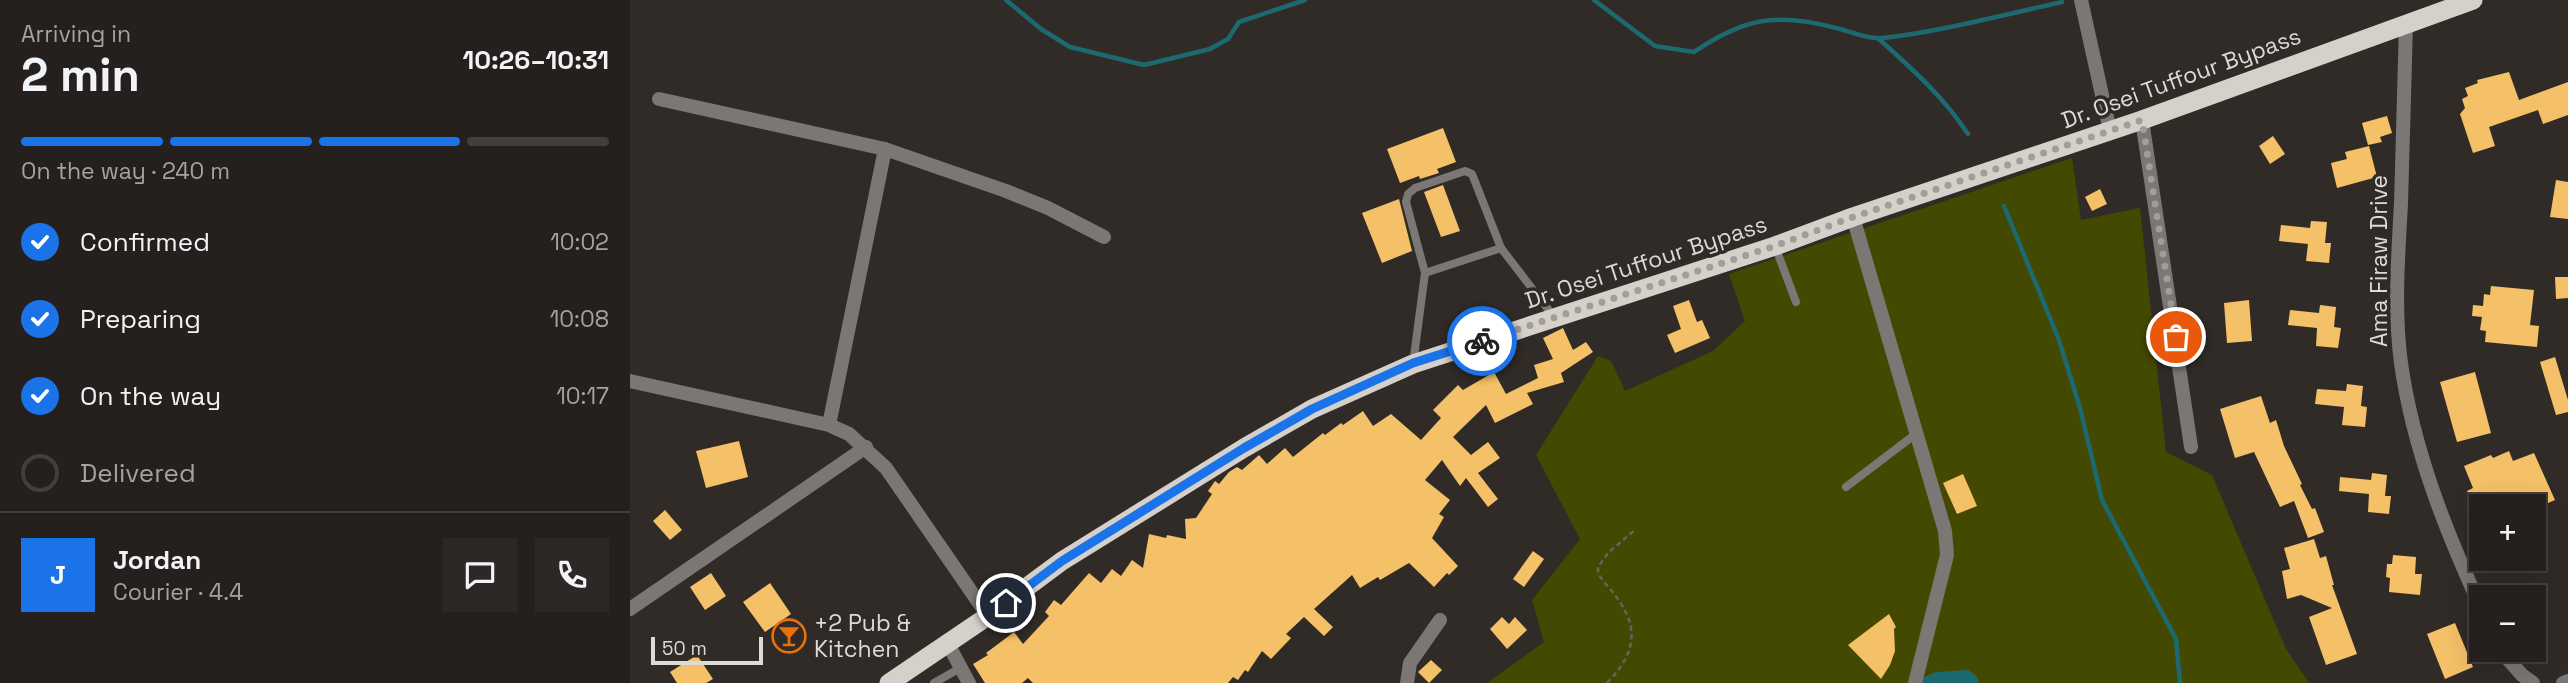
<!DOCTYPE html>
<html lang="en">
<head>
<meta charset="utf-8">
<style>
	:root { --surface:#25201d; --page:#2d2826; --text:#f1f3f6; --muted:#a3a3a4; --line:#423e3b; --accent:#1a73e8 }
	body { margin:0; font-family:"Space Grotesk",sans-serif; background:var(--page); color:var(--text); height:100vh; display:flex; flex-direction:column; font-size:26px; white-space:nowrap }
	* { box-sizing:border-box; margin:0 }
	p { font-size:23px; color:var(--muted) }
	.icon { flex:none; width:38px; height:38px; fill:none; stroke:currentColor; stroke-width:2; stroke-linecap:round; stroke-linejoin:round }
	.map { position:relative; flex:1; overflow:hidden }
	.side { display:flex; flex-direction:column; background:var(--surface); width:630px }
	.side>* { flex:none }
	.controls { position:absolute; left:1839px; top:494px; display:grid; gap:14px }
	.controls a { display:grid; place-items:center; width:77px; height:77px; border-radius:0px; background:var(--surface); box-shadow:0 7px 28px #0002,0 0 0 2px var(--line); font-size:35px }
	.scale { position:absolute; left:21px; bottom:18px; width:112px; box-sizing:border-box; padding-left:7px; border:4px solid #dddad7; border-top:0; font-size:19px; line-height:24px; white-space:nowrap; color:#dddad7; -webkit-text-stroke:5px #312b27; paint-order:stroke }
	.pin { position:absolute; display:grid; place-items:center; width:60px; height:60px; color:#fff; margin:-30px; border:4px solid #fff; border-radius:50%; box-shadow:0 2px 7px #0007 }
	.courier { position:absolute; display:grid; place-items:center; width:70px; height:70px; margin:-35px; border:5px solid #1a73e8; border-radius:50%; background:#fff; color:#222; box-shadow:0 2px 9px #0007 }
	.overview em { font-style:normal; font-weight:700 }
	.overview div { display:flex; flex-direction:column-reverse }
	.overview { display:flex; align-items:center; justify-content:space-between; height:119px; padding:0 21px }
	h1 { font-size:46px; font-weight:700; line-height:52px }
	.bar { display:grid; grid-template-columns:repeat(4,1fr); gap:10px 7px; align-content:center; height:84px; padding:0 21px }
	.bar i { height:9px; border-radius:5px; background:var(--line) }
	.bar .selected { background:var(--accent) }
	.bar p { grid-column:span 4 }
	.line { display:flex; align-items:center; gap:18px; padding:0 21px; border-top:2px solid var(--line) }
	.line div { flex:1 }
	.round { display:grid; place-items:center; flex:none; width:74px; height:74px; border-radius:0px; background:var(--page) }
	ol { padding:0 21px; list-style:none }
	li { display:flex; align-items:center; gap:21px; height:77px }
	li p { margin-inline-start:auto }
	li .icon { padding:7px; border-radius:50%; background:var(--accent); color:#fff; stroke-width:4 }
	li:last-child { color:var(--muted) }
	li i { width:38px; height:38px; border:4px solid var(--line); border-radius:50% }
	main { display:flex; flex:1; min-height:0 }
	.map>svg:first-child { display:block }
</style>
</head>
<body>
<main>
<section class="side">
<div class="overview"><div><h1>2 min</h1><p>Arriving in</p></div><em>10:26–10:31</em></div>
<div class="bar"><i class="selected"></i><i class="selected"></i><i class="selected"></i><i></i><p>On the way · 240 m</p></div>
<ol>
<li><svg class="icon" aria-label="check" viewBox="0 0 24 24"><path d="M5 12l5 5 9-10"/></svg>Confirmed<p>10:02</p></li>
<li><svg class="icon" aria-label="check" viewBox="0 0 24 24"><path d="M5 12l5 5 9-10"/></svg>Preparing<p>10:08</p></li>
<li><svg class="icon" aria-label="check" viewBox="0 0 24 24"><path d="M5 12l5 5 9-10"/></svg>On the way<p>10:17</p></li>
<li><i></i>Delivered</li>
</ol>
<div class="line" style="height:126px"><b class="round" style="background:var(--accent);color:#fff">J</b><div><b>Jordan</b><p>Courier · 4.4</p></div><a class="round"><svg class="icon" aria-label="chat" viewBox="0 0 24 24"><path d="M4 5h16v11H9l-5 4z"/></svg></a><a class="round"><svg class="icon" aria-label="phone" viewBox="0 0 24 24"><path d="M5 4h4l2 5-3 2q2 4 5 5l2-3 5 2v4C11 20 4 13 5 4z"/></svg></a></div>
</section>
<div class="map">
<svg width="1938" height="683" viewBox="0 0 1938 683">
	<rect width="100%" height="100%" fill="#312b27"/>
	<polygon fill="#434900" points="1442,158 1451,220 1510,208 1536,452 1582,475 1656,649 1679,683 857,683 914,642 902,600 950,539 906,455 968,356 981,361 995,391 1083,351 1115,321 1099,274"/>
	<polygon fill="#1c6a70" points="1339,670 1348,678 1348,683 1290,683 1292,678 1306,672"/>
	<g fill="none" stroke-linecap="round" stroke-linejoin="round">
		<g stroke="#1c6a70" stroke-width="4.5">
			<polyline points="376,0 411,29 440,47 514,65 580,49 598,39 609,22 675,0"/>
			<path d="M964,0L1025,46L1064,52C1114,18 1147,12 1206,28C1220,31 1239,40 1253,38C1313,31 1373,15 1432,2"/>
			<path d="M1249,39C1282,69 1313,96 1338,134"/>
			<polyline points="1374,206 1429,340 1450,408 1472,500 1546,639 1550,683"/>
		</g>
	</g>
	<g fill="#f4c068">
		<polygon points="1879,72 1889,100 1938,82 1938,115 1913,124 1908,110 1859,127 1865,146 1843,153 1830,114 1835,108 1832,99 1838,96 1835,88 1848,83 1847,80"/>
		<polygon points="1757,116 1762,133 1750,137 1752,142 1738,145 1732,123"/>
		<polygon points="813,128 826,162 807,169 809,173 790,179 789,176 770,183 757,149"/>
		<polygon points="1643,136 1655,154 1640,164 1629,146"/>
		<polygon points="1739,146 1747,177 1707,188 1701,163 1717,159 1715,152"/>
		<polygon points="1926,180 1938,182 1938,219 1920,217"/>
		<polygon points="813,185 830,231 811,237 794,192"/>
		<polygon points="1470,189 1477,204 1462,211 1455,197"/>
		<polygon points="769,199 782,251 752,263 732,213"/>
		<polygon points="1681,221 1697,222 1695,243 1701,243 1699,263 1676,261 1678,244 1649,241 1651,225 1680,228"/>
		<polygon points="1925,277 1938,277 1938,298 1926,299"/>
		<polygon points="1861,286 1904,290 1900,325 1909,326 1907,347 1855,342 1856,331 1850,330 1852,317 1842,316 1843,305 1853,306 1854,294 1860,295"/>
		<polygon points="1059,300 1067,322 1072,320 1080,338 1045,353 1037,335 1051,329 1043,306"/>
		<polygon points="1619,300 1622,341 1597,343 1594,303"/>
		<polygon points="1690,305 1706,307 1704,327 1711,328 1708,348 1686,346 1687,328 1658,325 1660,310 1689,313"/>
		<polygon points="933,328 943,350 956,342 963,352 931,373 934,382 897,393 903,404 865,423 856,405 823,437 841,455 858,442 870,458 848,473 868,499 858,507 836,478 830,486 812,460 795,480 820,500 809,514 814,517 802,538 828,566 819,575 817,573 804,587 779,563 750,580 748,577 730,588 722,575 684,609 703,627 694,636 674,617 656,634 661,638 641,659 632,651 618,672 615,670 608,680 603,677 598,683 403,683 398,678 392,683 355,683 343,664 358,655 356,653 384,632 393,644 419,616 415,612 424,600 431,605 459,573 471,583 482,569 491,576 502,560 513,568 519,534 536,538 537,535 556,539 555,519 566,518 582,494 578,491 585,481 589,484 599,472 607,467 612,470 629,455 637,464 655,448 663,457 693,433 695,435 711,423 713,425 733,411 743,426 761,414 791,440 811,418 803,410 828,385 833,390 864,372 876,394 908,378 904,365 923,359 913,338"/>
		<polygon points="1925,357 1938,400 1938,412 1926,415 1910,362"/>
		<polygon points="1845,372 1861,433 1827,442 1810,382"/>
		<polygon points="1717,384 1733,386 1731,406 1737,407 1735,427 1712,425 1714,407 1685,404 1687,389 1716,391"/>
		<polygon points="1631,396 1640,423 1646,420 1654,446 1672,484 1670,485 1682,509 1685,508 1694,532 1678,538 1664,501 1650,507 1624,452 1605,458 1590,409"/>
		<polygon points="109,441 118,477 76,488 66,451"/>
		<polygon points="1879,451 1883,461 1904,453 1925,500 1904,509 1904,506 1843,506 1837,491 1843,488 1834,466 1861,455 1863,458"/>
		<polygon points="1742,473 1757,475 1755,496 1761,496 1759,514 1738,512 1739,494 1709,491 1710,477 1741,480"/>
		<polygon points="1333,474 1347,506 1327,514 1313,483"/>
		<polygon points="35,510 52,530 40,540 23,521"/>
		<polygon points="1684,539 1690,558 1696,556 1704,585 1702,585 1727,654 1696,665 1679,617 1702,608 1671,595 1657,599 1652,571 1660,569 1654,548"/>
		<polygon points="903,551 914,559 894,587 883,579"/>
		<polygon points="1763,555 1786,557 1785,574 1792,574 1790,595 1759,592 1760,578 1756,577 1757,564 1762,564"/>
		<polygon points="81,573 96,596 75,610 60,587"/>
		<polygon points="140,583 161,614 135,632 113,602"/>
		<polygon points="1259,614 1266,627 1264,629 1265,651 1260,665 1251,679 1218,645"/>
		<polygon points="872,617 879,624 885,617 897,630 877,649 860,629"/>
		<polygon points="1825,623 1843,667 1815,679 1797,634"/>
		<polygon points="67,655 83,679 76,683 47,683 40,672"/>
		<polygon points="801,660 812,670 799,683 788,672"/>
	</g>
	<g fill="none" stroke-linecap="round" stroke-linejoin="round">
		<path stroke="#67625e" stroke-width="2.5" stroke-dasharray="5 3.5" stroke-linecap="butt" d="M977,683C1008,651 1010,625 981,590C975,583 967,576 968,567L978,553L1005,530"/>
		<g stroke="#7a7774" stroke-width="8">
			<polyline points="1145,246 1166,302"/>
			<polyline points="795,273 776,202 778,194 785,188 835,171 842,174 871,248"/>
			<polyline points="783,364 795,273 871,248 924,317"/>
			<polyline points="1216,487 1287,433"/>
			<polyline points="304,683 332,667"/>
		</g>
		<g stroke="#7a7774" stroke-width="14">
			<path d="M1776,24C1774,84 1773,144 1771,204C1768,257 1764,311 1771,363C1783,449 1816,532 1852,610"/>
			<polyline points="29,99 255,149 376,191 418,208 474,237"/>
			<polyline points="1512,120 1561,447"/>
			<polyline points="1223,217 1315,531 1317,555 1285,683"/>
			<polyline points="199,425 255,149"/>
			<polyline points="0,609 236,447"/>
			<polyline points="318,644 339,683"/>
			<polyline points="1869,649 1892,675 1903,683"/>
			<polyline points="777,683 780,663 810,620"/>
			<polyline points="1933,683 1938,681"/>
		</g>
		<g stroke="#7a7774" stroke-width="14">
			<polyline points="1451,0 1480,131"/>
			<polyline points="0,381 199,425 219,434 256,468 358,616"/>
		</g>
		<polyline stroke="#d6d0ca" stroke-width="19" points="259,683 358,616 432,561 614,448 682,409 783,364 1145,246 1223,217 1512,120 1843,0"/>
	</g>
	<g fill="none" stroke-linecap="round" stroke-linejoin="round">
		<polyline stroke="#a19d99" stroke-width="7" stroke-dasharray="0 12.6" points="852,341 1145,246 1223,217 1512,120 1546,337"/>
		<polyline stroke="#1a73e8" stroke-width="9" points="376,603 432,561 614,448 682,409 783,363 852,341"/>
	</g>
	<defs>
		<symbol id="bar-ring" viewBox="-11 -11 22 22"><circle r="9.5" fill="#312b27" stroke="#e8710a" stroke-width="1.5"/><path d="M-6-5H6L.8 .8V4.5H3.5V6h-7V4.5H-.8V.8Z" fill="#e8710a"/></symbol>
	</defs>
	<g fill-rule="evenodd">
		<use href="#bar-ring" x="140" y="617" width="38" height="38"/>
	</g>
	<g text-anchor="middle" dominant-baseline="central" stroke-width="7" stroke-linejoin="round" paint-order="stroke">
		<g font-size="23" fill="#dddad7" stroke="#312b27">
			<text transform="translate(1551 78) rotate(-20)">Dr. Osei Tuffour Bypass</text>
			<text transform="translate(1749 261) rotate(-90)">Ama Firaw Drive</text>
			<text transform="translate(1016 262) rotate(-18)">Dr. Osei Tuffour Bypass</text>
		</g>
		<g font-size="23" fill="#dddad7" stroke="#312b27" text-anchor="start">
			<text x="184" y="623">+2 Pub &amp;<tspan x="184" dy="26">Kitchen</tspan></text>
		</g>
	</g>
</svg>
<div class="controls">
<a>+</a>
<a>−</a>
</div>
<div class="scale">50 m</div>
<div class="pin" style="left:1546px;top:337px;background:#ea580c"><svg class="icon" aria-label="bag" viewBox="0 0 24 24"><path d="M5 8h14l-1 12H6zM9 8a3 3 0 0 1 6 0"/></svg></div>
<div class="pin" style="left:376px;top:603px;background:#1f2937"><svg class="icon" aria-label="home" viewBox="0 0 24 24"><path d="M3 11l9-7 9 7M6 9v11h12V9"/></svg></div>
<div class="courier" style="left:852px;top:341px"><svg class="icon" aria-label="bike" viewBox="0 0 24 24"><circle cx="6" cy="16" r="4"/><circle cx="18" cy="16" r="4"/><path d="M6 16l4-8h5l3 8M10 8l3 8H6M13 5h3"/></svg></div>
</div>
</main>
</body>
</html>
